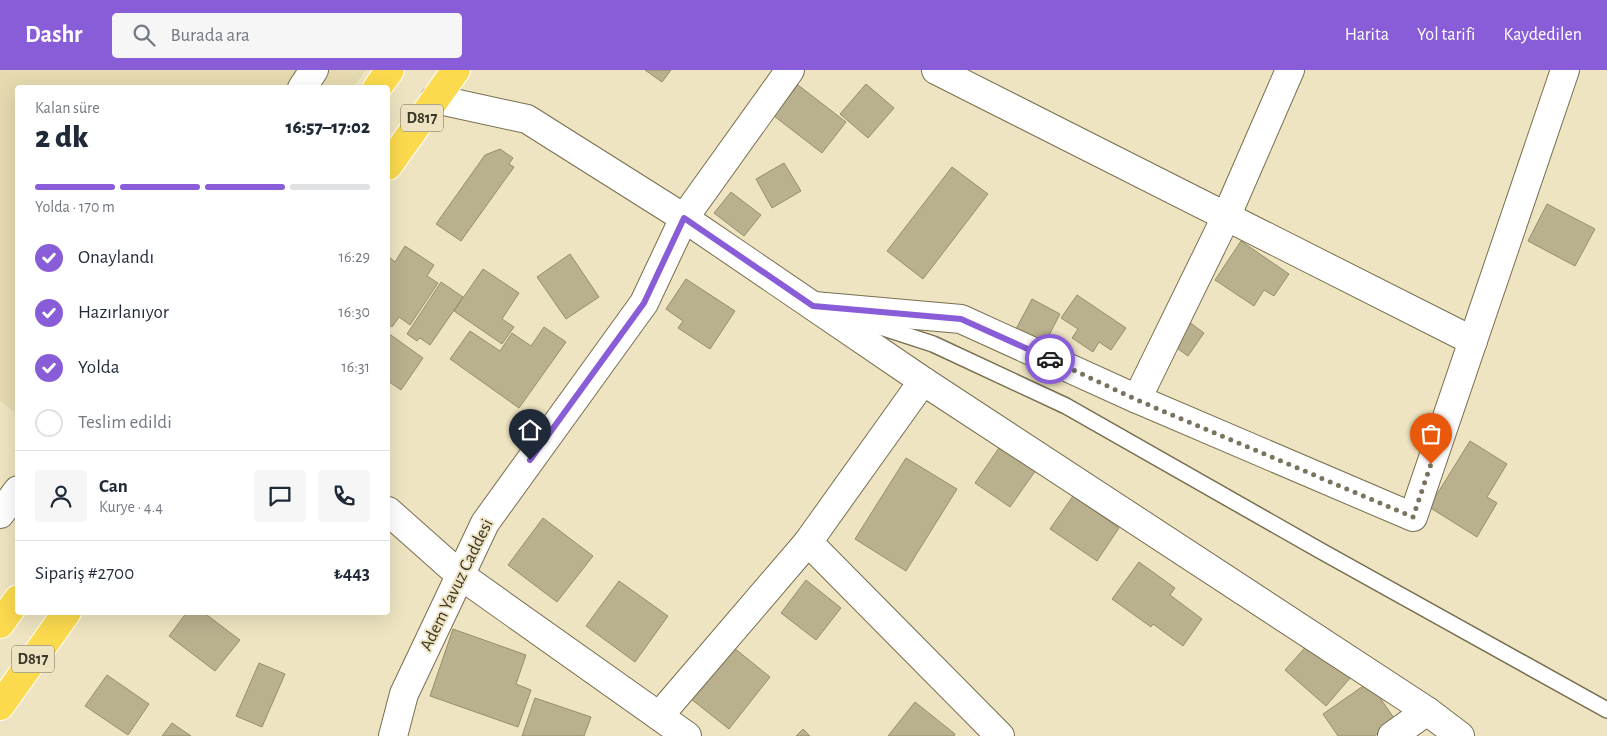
<!DOCTYPE html>
<html lang="tr">
<head>
<meta charset="utf-8">
<style>
	:root { --surface:#fff; --page:#f6f6f7; --text:#1f2937; --muted:#747a83; --line:#e0e1e3; --accent:#895dd7 }
	body { margin:0; font-family:"Alegreya Sans",sans-serif; background:var(--page); color:var(--text); height:100vh; display:flex; flex-direction:column; font-size:19px; white-space:nowrap }
	* { box-sizing:border-box; margin:0 }
	p { font-size:16px; color:var(--muted) }
	.icon { flex:none; width:28px; height:28px; fill:none; stroke:currentColor; stroke-width:2; stroke-linecap:round; stroke-linejoin:round }
	.map { position:relative; flex:1; overflow:hidden }
	.details { position:absolute; left:15px; top:15px; width:375px; height:530px; display:flex; flex-direction:column; background:var(--surface); border-radius:5px; box-shadow:0 5px 20px #0002 }
	.details>* { flex:none }
	.pin { position:absolute; display:grid; place-items:center; width:42px; height:42px; color:#fff; margin:-51px -21px; border-radius:50% 50% 50% 0; rotate:-45deg; box-shadow:0 0 5px #0007 }
	.pin .icon { rotate:45deg }
	.courier { position:absolute; display:grid; place-items:center; width:50px; height:50px; margin:-25px; border:4px solid #895dd7; border-radius:50%; background:#fff; color:#222; box-shadow:0 1px 6px #0007 }
	.head em { font-style:normal; font-weight:800 }
	.head div { display:flex; flex-direction:column-reverse }
	.head { display:flex; align-items:center; justify-content:space-between; height:85px; padding:0 20px }
	h1 { font-size:32px; font-weight:800; line-height:38px }
	.bar { display:grid; grid-template-columns:repeat(4,1fr); gap:8px 5px; align-content:center; height:60px; padding:0 20px }
	.bar i { height:6px; border-radius:4px; background:var(--line) }
	.bar .selected { background:var(--accent) }
	.bar p { grid-column:span 4 }
	.line { display:flex; align-items:center; gap:12px; padding:0 20px; border-top:1px solid var(--line) }
	.line div { flex:1 }
	.round { display:grid; place-items:center; flex:none; width:52px; height:52px; border-radius:5px; background:var(--page) }
	ol { padding:0 20px; list-style:none }
	li { display:flex; align-items:center; gap:15px; height:55px }
	li p { margin-inline-start:auto }
	li .icon { padding:5px; border-radius:50%; background:var(--accent); color:#fff; stroke-width:4 }
	li:last-child { color:var(--muted) }
	li i { width:28px; height:28px; border:2px solid var(--line); border-radius:50% }
	header { display:flex; align-items:center; gap:30px; box-sizing:border-box; height:70px; padding:0 25px; background:var(--accent); color:#fff }
	header strong { font-size:24px }
	nav { display:flex; gap:28px; margin-inline-start:auto; font-size:18px }
	.search { width:350px; height:45px; background:var(--page); display:flex; align-items:center; gap:12px; box-sizing:border-box; padding:0 18px; border-radius:5px; color:var(--muted); font-size:19px }
	.map>svg:first-child { display:block }
</style>
</head>
<body>
<header>
<strong>Dashr</strong>
<div class="search"><svg class="icon" aria-label="search" viewBox="0 0 24 24"><circle cx="10" cy="10" r="6"/><path d="M15 15l6 6"/></svg>Burada ara</div>
<nav><a>Harita</a><a>Yol tarifi</a><a>Kaydedilen</a></nav>
</header>
<div class="map">
<svg width="1607" height="666" viewBox="0 0 1607 666">
	<rect width="100%" height="100%" fill="#eee4c1"/>
	<polygon fill="#e5d9af" points="0,0 366,0 353,17 18,18 17,344 0,331"/>
	<g fill="#b9b08e" stroke="#978e6e">
		<polygon points="645,0 671,0 662,12"/>
		<polygon points="866,14 894,38 868,68 840,44"/>
		<polygon points="798,15 846,52 822,83 774,46"/>
		<polygon points="500,79 513,88 509,94 514,97 461,171 436,154 485,85"/>
		<polygon points="784,93 801,121 772,138 756,109"/>
		<polygon points="952,97 988,124 923,209 887,181"/>
		<polygon points="731,122 761,145 744,166 714,143"/>
		<polygon points="1547,134 1595,159 1575,196 1528,171"/>
		<polygon points="1241,171 1289,204 1274,226 1264,220 1254,236 1215,210"/>
		<polygon points="405,176 434,195 427,206 438,213 410,255 399,247 392,257 388,254 388,186 395,192"/>
		<polygon points="570,184 599,227 566,249 537,207"/>
		<polygon points="483,199 519,223 502,249 514,257 502,274 454,241"/>
		<polygon points="686,209 735,241 710,279 678,258 683,251 666,239"/>
		<polygon points="441,212 463,227 430,275 420,268 417,271 407,264"/>
		<polygon points="1077,225 1126,258 1111,280 1099,272 1093,282 1072,268 1078,259 1061,248"/>
		<polygon points="1032,229 1060,244 1045,273 1016,259"/>
		<polygon points="1184,248 1204,263 1188,286 1167,271"/>
		<polygon points="544,257 566,272 519,338 450,289 470,261 500,281 512,263 531,276"/>
		<polygon points="388,263 423,288 401,320 388,311"/>
		<polygon points="1470,371 1507,394 1487,427 1497,433 1477,467 1429,437"/>
		<polygon points="1001,375 1036,400 1010,437 975,413"/>
		<polygon points="906,388 957,419 906,501 855,469"/>
		<polygon points="1073,426 1119,458 1097,491 1050,459"/>
		<polygon points="543,448 593,486 557,532 508,495"/>
		<polygon points="1139,492 1175,518 1170,525 1202,549 1183,576 1153,554 1151,557 1112,529"/>
		<polygon points="806,510 841,538 816,570 781,543"/>
		<polygon points="619,511 668,546 635,592 586,556"/>
		<polygon points="187,542 203,542 240,570 215,601 169,566"/>
		<polygon points="453,559 526,585 516,614 531,620 518,657 430,626"/>
		<polygon points="1311,571 1351,607 1326,636 1285,600"/>
		<polygon points="733,577 770,607 729,659 691,629"/>
		<polygon points="259,593 285,604 262,657 236,646"/>
		<polygon points="107,605 149,634 128,665 85,636"/>
		<polygon points="1369,612 1396,651 1374,666 1338,666 1323,644"/>
		<polygon points="535,628 591,647 584,666 522,666"/>
		<polygon points="915,632 955,664 954,666 888,666"/>
		<polygon points="172,653 191,666 162,666"/>
		<polygon points="803,659 810,666 796,666"/>
	</g>
	<g fill="none" stroke-linecap="round" stroke-linejoin="round">
		<defs>
			<polyline id="service" points="856,249 933,274 1066,336 1321,481 1607,640"/>
			<g id="minor">
				<polyline points="936,0 1473,271"/>
				<polyline points="302,18 314,0"/>
				<polyline points="435,29 527,49 684,148 923,311 1427,641 1460,666"/>
				<polyline points="814,236 961,249 1137,329 1413,447 1565,0"/>
				<polyline points="1137,329 1226,147 1290,0"/>
				<polyline points="388,441 460,505 687,666"/>
				<polyline points="0,444 18,420"/>
				<polyline points="808,472 1000,666"/>
				<polyline points="659,646 808,472 923,311"/>
				<polyline points="393,666 404,624 485,453 644,233 684,148 790,0"/>
				<polyline points="1392,666 1427,641"/>
			</g>
			<g id="trunk">
				<polyline points="377,18 390,0"/>
				<polyline points="388,96 456,0"/>
				<polyline points="0,554 18,529"/>
				<polyline points="0,636 67,542"/>
			</g>
		</defs>
		<use href="#service" stroke="#786f50" stroke-width="18"/>
		<use href="#minor" stroke="#786f50" stroke-width="30"/>
		<use href="#trunk" stroke="#fff" stroke-width="30"/>
		<use href="#service" stroke="#fff" stroke-width="15"/>
		<use href="#minor" stroke="#fff" stroke-width="28"/>
		<use href="#trunk" stroke="#fbda4e" stroke-width="28"/>
	</g>
	<g fill="none" stroke-linecap="round" stroke-linejoin="round">
		<polyline stroke="#7a745f" stroke-width="5" stroke-dasharray="0 9" points="1050,289 1137,330 1413,447 1431,394"/>
		<polyline stroke="#895dd7" stroke-width="6" points="530,390 644,233 684,148 813,236 961,249 1050,289"/>
	</g>
	<g text-anchor="middle" dominant-baseline="central" stroke-width="4" stroke-linejoin="round" paint-order="stroke">
		<g fill="#eee4c1" stroke="#716b57" stroke-width="1">
			<rect x="401" y="34.5" width="42" height="27" rx="4"/>
			<rect x="12" y="575.5" width="42" height="27" rx="4"/>
		</g>
		<g font-size="16" font-weight="bold" fill="#3b372a">
			<text x="422" y="48">D817</text>
			<text x="33" y="589">D817</text>
		</g>
		<g font-size="18" fill="#3b372a" stroke="#eee4c1">
			<text transform="translate(457 515) rotate(-64)">Adem Yavuz Caddesi</text>
		</g>
	</g>
</svg>
<div class="pin" style="left:1431px;top:394px;background:#ea580c"><svg class="icon" aria-label="bag" viewBox="0 0 24 24"><path d="M5 8h14l-1 12H6zM9 8a3 3 0 0 1 6 0"/></svg></div>
<div class="pin" style="left:530px;top:390px;background:#1f2937"><svg class="icon" aria-label="home" viewBox="0 0 24 24"><path d="M3 11l9-7 9 7M6 9v11h12V9"/></svg></div>
<div class="courier" style="left:1050px;top:289px"><svg class="icon" aria-label="car" viewBox="0 0 24 24"><path d="M5 17H2v-5l4-1 3-4h7l3 4 3 1v5h-3M9 17h6M6 11h13"/><circle cx="7" cy="17" r="2"/><circle cx="17" cy="17" r="2"/></svg></div>
<section class="details">
<div class="head"><div><h1>2 dk</h1><p>Kalan süre</p></div><em>16:57–17:02</em></div>
<div class="bar"><i class="selected"></i><i class="selected"></i><i class="selected"></i><i></i><p>Yolda · 170 m</p></div>
<ol>
<li><svg class="icon" aria-label="check" viewBox="0 0 24 24"><path d="M5 12l5 5 9-10"/></svg>Onaylandı<p>16:29</p></li>
<li><svg class="icon" aria-label="check" viewBox="0 0 24 24"><path d="M5 12l5 5 9-10"/></svg>Hazırlanıyor<p>16:30</p></li>
<li><svg class="icon" aria-label="check" viewBox="0 0 24 24"><path d="M5 12l5 5 9-10"/></svg>Yolda<p>16:31</p></li>
<li><i></i>Teslim edildi</li>
</ol>
<div class="line" style="height:90px"><a class="round"><svg class="icon" aria-label="person" viewBox="0 0 24 24"><circle cx="12" cy="8" r="4"/><path d="M4 21q1-7 8-7t8 7"/></svg></a><div><b>Can</b><p>Kurye · 4.4</p></div><a class="round"><svg class="icon" aria-label="chat" viewBox="0 0 24 24"><path d="M4 5h16v11H9l-5 4z"/></svg></a><a class="round"><svg class="icon" aria-label="phone" viewBox="0 0 24 24"><path d="M5 4h4l2 5-3 2q2 4 5 5l2-3 5 2v4C11 20 4 13 5 4z"/></svg></a></div>
<div class="line" style="height:65px"><div>Sipariş #2700</div><b>₺443</b></div>
</section>
</div>
</body>
</html>
